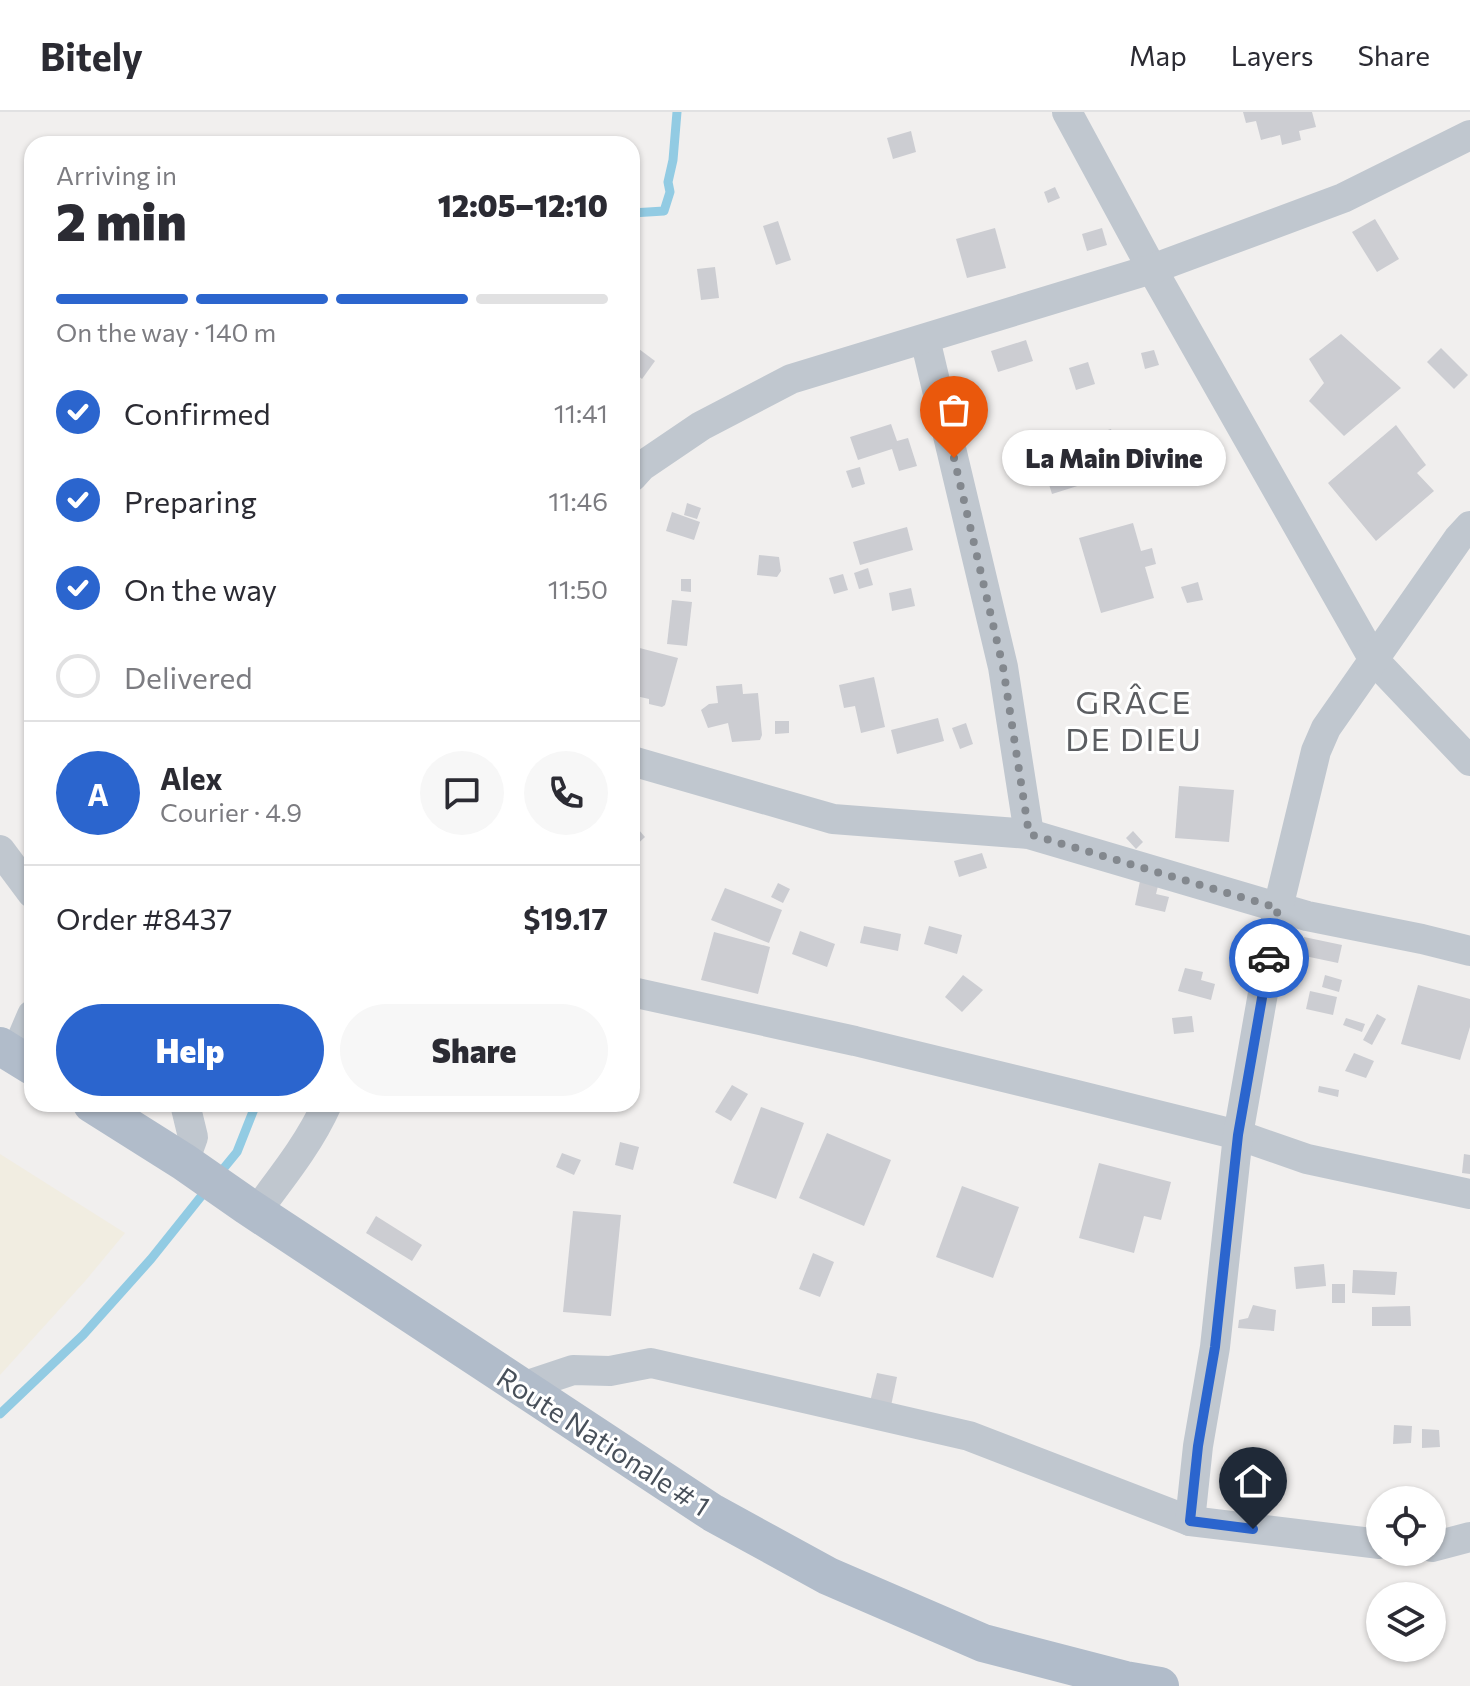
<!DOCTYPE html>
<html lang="en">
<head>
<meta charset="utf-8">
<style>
	:root { --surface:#fff; --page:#f7f7f7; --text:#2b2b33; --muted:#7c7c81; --line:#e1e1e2; --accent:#2b65ce }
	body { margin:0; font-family:Commissioner,sans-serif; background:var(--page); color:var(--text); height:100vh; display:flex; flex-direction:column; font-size:30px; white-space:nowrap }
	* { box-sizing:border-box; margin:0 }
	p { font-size:26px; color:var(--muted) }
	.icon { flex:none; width:44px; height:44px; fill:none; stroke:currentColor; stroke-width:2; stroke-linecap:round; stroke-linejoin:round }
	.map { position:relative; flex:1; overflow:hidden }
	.drawer { position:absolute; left:24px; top:24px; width:616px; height:976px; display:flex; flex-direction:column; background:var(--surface); border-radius:24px; box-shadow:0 2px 6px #0004 }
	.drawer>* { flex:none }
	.controls { position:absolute; left:1366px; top:1374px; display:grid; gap:16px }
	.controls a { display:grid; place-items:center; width:80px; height:80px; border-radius:50%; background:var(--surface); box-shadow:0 2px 6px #0004; font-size:40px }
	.pin { position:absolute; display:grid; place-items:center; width:68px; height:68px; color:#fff; margin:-82px -34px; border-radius:50% 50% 50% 0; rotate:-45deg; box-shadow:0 0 8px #0007 }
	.pin .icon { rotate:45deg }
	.courier { position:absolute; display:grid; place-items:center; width:80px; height:80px; margin:-40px; border:6px solid #2b65ce; border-radius:50%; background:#fff; color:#222; box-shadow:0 2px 10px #0007 }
	.bubble { position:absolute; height:56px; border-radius:28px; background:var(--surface); box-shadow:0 2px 6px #0004; font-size:26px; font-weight:800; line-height:56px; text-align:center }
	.overview em { font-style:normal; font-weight:800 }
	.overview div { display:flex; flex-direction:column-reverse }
	.overview { display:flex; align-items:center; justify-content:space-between; height:136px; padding:0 32px }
	h1 { font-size:52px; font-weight:800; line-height:60px }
	.bar { display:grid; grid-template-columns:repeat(4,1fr); gap:12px 8px; align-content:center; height:96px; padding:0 32px }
	.bar i { height:10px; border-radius:6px; background:var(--line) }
	.bar .on { background:var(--accent) }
	.bar p { grid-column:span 4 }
	.line { display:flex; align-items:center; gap:20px; padding:0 32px; border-top:2px solid var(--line) }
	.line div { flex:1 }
	.round { display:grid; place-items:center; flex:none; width:84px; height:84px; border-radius:42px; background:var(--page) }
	ol { padding:0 32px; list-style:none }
	li { display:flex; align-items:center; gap:24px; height:88px }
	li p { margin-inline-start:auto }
	li .icon { padding:8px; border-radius:50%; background:var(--accent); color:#fff; stroke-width:4 }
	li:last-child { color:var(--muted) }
	li i { width:44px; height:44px; border:4px solid var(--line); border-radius:50% }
	.primary-button { display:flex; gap:16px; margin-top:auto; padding:16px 32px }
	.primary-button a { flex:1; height:92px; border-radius:48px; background:var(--accent); color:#fff; font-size:32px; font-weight:800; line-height:92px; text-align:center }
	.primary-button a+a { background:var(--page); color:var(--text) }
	header { display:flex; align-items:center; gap:48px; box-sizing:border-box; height:112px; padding:0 40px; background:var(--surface); border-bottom:2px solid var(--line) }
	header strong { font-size:38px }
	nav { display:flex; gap:44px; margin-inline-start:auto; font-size:28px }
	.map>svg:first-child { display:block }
</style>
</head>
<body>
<header>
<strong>Bitely</strong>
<nav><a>Map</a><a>Layers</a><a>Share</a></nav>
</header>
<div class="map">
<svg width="1470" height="1574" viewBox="0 0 1470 1574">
	<rect width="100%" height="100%" fill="#f1efee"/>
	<polygon fill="#f1ede1" points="0,1042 125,1121 86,1168 0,1263"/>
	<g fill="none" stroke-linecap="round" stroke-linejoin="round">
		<g stroke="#92cbe3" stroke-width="9">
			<polyline points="632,101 664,99 670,80 668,70 673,48 677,0"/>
			<polyline points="219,1062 237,1040 256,992"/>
			<polyline points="0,1302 83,1223 151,1147 207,1077"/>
		</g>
	</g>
	<g fill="#cccdd2">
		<polygon points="1243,0 1312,0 1316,15 1299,19 1301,28 1282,33 1280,23 1261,28 1256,9 1246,11"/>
		<polygon points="911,19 916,40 893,47 887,26"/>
		<polygon points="1055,75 1060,86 1048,91 1044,80"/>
		<polygon points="1375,107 1399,147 1377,160 1352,120"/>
		<polygon points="778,109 791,148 776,153 763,114"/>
		<polygon points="995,116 1006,156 967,166 956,127"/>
		<polygon points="1102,116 1107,133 1087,139 1082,122"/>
		<polygon points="715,155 719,186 701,188 697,157"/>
		<polygon points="1341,222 1401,276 1344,324 1309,289 1324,271 1309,247"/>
		<polygon points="1026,228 1033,249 998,260 991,239"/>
		<polygon points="1441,236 1468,263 1454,277 1427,250"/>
		<polygon points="639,237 655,249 642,267 632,259 632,246"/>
		<polygon points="1154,238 1159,253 1145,257 1141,241"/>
		<polygon points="1088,250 1095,272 1076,278 1069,256"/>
		<polygon points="891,312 897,329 908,326 917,354 899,359 892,337 858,348 850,325"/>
		<polygon points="1396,313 1426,353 1417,361 1434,379 1376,429 1328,371"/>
		<polygon points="1111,317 1125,359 1052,382 1039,340"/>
		<polygon points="860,355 865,372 852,376 846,359"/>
		<polygon points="687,391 701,396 697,407 684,403"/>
		<polygon points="672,400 700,410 694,428 666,419"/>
		<polygon points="1133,411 1141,439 1152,436 1156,452 1145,455 1154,486 1101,501 1079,426"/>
		<polygon points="907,415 913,438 860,453 853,430"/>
		<polygon points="759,443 779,445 781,459 777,465 757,463"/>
		<polygon points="868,456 873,473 859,477 854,461"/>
		<polygon points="843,462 848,478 834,482 829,466"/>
		<polygon points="681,467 691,467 691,480 681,479"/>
		<polygon points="1198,470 1203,488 1187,491 1181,475"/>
		<polygon points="911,476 915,494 892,499 889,481"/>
		<polygon points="672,488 692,490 687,534 667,532"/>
		<polygon points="632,534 678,546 665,593 662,595 649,592 649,587 636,584 632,587"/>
		<polygon points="874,565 885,615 861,621 855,594 844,596 839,573"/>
		<polygon points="742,572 743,582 758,581 762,623 760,628 732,630 728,611 708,616 701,598 709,592 718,591 716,574"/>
		<polygon points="938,606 944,629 897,642 891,618"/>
		<polygon points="775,609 789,609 789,621 775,622"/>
		<polygon points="966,611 973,632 960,637 952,616"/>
		<polygon points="1179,674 1234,678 1229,730 1175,726"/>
		<polygon points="632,710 645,725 632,737"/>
		<polygon points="1133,719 1143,730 1136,737 1126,726"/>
		<polygon points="982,741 987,756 959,765 954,749"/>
		<polygon points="1140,769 1158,774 1156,782 1169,785 1165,800 1135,793"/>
		<polygon points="778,771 790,777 783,791 771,785"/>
		<polygon points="725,776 782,798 769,831 711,808"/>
		<polygon points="864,814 901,822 898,839 860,831"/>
		<polygon points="929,814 962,823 957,842 924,832"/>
		<polygon points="800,819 835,832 827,855 792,842"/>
		<polygon points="714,820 770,835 758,882 701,868"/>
		<polygon points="1304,825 1342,833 1338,851 1300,843"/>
		<polygon points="1185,856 1203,860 1201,868 1215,872 1211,888 1178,879"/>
		<polygon points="963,863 983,878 962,900 945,885"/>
		<polygon points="1325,863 1342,868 1339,880 1322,875"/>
		<polygon points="1418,873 1470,887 1470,915 1460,948 1401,932"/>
		<polygon points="1310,879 1337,885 1333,903 1306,897"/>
		<polygon points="1377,902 1386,907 1372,933 1363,928"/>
		<polygon points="1192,904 1194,920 1174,922 1172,906"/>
		<polygon points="1346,906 1365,912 1362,920 1343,913"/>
		<polygon points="1354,941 1374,949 1366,966 1345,959"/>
		<polygon points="732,973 748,982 731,1009 715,1000"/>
		<polygon points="1319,974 1339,978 1338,985 1318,980"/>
		<polygon points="761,995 804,1011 776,1087 733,1071"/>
		<polygon points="827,1021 891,1048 864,1114 799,1086"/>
		<polygon points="620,1030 639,1035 633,1058 615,1053"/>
		<polygon points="562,1041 581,1048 574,1063 556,1055"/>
		<polygon points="1464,1042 1470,1043 1470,1062 1462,1061"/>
		<polygon points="1099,1051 1171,1070 1161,1108 1144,1104 1134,1141 1079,1126"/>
		<polygon points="962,1074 1019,1095 993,1166 936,1145"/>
		<polygon points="573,1099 621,1103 611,1204 563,1200"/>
		<polygon points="376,1104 422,1133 412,1149 366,1121"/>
		<polygon points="813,1141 834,1150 820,1185 799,1177"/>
		<polygon points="1324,1152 1326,1174 1296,1177 1294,1155"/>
		<polygon points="1353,1158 1397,1160 1395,1183 1352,1181"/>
		<rect x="1332" y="1172" width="13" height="19"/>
		<polygon points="1253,1193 1276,1198 1274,1219 1238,1216 1239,1208 1248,1206"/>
		<polygon points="1410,1194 1411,1214 1372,1214 1372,1195"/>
		<polygon points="877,1261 897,1265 891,1294 870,1290"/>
		<polygon points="1394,1313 1412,1314 1411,1331 1393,1332"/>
		<polygon points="1422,1317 1439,1318 1440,1335 1422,1336"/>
	</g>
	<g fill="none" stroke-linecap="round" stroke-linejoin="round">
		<g stroke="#c0c7cf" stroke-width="30">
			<polyline points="1067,0 1152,157 1374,548 1470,649"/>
			<polyline points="925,227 1003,555 1029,722"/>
			<polyline points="632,365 642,354 701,314 791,267 1152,157 1343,86 1470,23"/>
			<polyline points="632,649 833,707 1029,722 1307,804 1422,827 1470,839"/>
			<polyline points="0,738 32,781"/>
			<polyline points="632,880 855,929 1073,982 1238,1023 1307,1047 1470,1082"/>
			<polyline points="15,943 32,903"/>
			<polyline points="184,1050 193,1025 185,992"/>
			<path d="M256,1100C282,1065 309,1032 327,992"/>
			<polyline points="522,1275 573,1258 610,1259 651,1251 969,1324 1190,1409 1380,1432"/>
			<polyline points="1190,1409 1198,1334 1215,1235 1238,1023 1278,796 1316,639 1326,616 1458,427 1470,414"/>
			<polyline points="1432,1435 1470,1425"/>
		</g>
		<g stroke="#b1bcca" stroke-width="38">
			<polyline points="0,934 32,954"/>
			<polyline points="92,992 184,1050 247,1094 713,1401 828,1464 983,1531 1125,1568 1160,1574"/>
		</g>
	</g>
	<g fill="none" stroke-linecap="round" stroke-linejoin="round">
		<polyline stroke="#83888e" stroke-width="8" stroke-dasharray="0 14.4" points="954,346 1003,555 1029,722 1278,796 1269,846"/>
		<polyline stroke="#2b65ce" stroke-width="10" points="1253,1417 1190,1409 1198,1334 1215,1235 1238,1023 1269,846"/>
	</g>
	<g text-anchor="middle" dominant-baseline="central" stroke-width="6" stroke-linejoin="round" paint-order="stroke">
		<g font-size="28" fill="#48505a" stroke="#fff">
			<text transform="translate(604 1329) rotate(33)">Route Nationale # 1</text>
		</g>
		<g font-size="32" letter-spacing="2" fill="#5c5e62" stroke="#fff">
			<text x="1134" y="589">GRÂCE<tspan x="1134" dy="37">DE DIEU</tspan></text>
		</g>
	</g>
</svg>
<div class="controls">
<a><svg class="icon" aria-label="locate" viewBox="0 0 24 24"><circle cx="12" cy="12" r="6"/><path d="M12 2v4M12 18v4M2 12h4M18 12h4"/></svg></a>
<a><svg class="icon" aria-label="layers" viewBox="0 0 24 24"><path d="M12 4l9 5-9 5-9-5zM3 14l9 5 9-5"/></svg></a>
</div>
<div class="pin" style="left:954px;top:346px;background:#ea580c"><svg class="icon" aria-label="bag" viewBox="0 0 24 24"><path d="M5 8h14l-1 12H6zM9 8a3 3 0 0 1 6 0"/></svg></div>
<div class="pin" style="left:1253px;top:1417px;background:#1f2937"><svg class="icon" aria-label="home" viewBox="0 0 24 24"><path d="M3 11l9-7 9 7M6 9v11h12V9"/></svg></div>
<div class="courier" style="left:1269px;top:846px"><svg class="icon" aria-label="car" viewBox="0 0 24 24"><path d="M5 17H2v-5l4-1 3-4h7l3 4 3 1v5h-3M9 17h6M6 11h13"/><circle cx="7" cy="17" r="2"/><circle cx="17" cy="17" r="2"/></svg></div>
<div class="bubble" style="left:1002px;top:318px;width:224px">La Main Divine</div>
<section class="drawer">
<div class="overview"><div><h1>2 min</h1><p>Arriving in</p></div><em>12:05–12:10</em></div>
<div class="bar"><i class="on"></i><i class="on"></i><i class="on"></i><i></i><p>On the way · 140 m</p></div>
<ol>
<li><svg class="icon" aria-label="check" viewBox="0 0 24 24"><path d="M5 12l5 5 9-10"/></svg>Confirmed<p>11:41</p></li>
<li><svg class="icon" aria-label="check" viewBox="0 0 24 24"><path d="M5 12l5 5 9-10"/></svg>Preparing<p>11:46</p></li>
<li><svg class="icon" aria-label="check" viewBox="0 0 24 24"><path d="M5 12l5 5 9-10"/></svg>On the way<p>11:50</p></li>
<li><i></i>Delivered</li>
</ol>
<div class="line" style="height:144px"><b class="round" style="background:var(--accent);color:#fff">A</b><div><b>Alex</b><p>Courier · 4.9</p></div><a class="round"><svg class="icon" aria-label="chat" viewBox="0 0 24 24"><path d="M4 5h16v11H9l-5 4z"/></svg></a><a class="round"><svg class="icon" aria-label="phone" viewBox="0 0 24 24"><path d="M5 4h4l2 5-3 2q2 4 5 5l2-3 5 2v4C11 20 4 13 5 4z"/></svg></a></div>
<div class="line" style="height:104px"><div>Order #8437</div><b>$19.17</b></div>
<div class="primary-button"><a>Help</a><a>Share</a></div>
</section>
</div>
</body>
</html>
